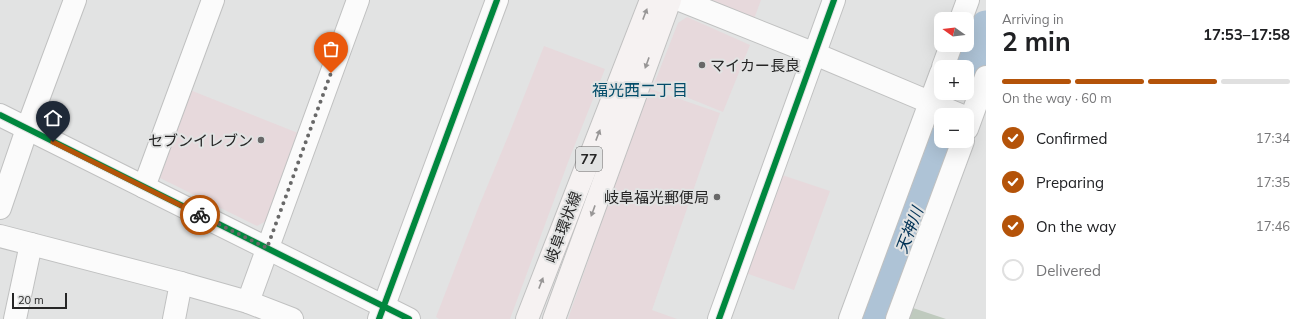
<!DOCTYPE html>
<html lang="en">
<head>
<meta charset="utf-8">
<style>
	:root { --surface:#fff; --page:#f6f6f6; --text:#202124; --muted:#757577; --line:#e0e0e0; --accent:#b45309 }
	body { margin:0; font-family:Mulish,"Noto Sans JP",sans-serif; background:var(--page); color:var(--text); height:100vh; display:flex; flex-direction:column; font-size:15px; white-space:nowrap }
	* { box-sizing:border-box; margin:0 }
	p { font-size:13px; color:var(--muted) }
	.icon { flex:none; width:22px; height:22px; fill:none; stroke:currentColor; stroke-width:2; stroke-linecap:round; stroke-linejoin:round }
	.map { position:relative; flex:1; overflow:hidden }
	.sheet { display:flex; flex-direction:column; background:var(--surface); width:320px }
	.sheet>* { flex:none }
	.needle { width:26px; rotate:284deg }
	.tools { position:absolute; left:934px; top:12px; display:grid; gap:8px }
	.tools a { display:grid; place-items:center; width:40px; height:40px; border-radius:8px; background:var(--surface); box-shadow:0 4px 16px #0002; font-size:20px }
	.scale { position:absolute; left:12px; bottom:10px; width:55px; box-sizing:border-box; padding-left:4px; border:2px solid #262626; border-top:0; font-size:11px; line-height:14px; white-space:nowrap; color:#262626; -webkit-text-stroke:3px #e2e3e3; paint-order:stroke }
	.pin { position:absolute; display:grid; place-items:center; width:34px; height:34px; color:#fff; margin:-41px -17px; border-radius:50% 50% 50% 0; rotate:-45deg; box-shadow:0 0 4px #0007 }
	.pin .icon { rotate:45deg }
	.courier { position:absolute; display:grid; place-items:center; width:40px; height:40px; margin:-20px; border:3px solid #b45309; border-radius:50%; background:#fff; color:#222; box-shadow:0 1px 5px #0007 }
	.headline em { font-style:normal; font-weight:700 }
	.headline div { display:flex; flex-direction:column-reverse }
	.headline { display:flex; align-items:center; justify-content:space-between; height:68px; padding:0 16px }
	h1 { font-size:26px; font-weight:700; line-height:30px }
	.bar { display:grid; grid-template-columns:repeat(4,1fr); gap:6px 4px; align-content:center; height:48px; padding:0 16px }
	.bar i { height:5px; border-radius:3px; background:var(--line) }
	.bar .active { background:var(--accent) }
	.bar p { grid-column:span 4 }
	ol { padding:0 16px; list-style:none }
	li { display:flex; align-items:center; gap:12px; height:44px }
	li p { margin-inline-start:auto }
	li .icon { padding:4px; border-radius:50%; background:var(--accent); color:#fff; stroke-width:4 }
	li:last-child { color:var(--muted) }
	li i { width:22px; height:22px; border:2px solid var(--line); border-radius:50% }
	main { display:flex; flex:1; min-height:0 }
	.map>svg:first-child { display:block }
</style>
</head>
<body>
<main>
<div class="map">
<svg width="986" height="319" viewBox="0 0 986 319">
	<rect width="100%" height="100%" fill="#e2e3e3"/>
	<g fill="#e7d9dc">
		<polygon points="708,0 761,0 754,19"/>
		<polygon points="687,17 750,45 723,112 654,84 678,23"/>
		<polygon points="544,46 605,69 570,157 510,319 439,319 436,317 479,206 509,134"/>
		<polygon points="648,88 720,113 652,310 677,319 568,319"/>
		<polygon points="190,90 298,133 268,220 257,226 160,178"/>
		<polygon points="776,173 830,191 794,290 743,272"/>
	</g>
	<polygon fill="#bfcabe" points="907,306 946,319 902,319"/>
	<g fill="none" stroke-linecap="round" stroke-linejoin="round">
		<g stroke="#aec3d6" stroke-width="33">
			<polyline points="967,79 986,27"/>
			<polyline points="875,319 943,141"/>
		</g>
		<defs>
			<g id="minor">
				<polyline points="680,0 815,54 960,115"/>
				<polyline points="961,19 968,0"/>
				<polyline points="943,67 951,45"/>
				<polyline points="0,115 409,319"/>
				<polyline points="967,129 986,77"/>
				<polyline points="144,187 213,0"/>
				<polyline points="0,208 27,129 75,0"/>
				<polyline points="0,236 181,283 248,302 292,319"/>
				<polyline points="248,302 358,0"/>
				<polyline points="15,319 31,244"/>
				<polyline points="174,319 181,283"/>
				<polyline points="379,319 497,0"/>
				<polyline points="719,319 834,0"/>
				<polyline points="850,319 941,73"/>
				<polyline points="897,319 963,141"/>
			</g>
			<g id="major">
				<polyline points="527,319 651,0"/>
				<polyline points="554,319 670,0"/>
			</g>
		</defs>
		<use href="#minor" stroke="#c0c1c1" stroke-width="24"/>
		<use href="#major" stroke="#c1c1c1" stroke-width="24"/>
		<use href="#minor" stroke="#fbfbfb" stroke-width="22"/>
		<use href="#major" stroke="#f6f2f2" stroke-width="22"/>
		<defs>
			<g id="cycleway">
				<polyline points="0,115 409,319"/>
				<polyline points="379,319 497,0"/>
				<polyline points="719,319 834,0"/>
			</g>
		</defs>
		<use href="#cycleway" stroke="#e2e3e3" stroke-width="8"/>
		<use href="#cycleway" stroke="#00873e" stroke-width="6"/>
	</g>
	<defs><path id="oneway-solid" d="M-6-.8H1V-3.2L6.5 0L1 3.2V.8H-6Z"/></defs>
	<g fill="#989696">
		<use href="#oneway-solid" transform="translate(645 14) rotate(-69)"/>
		<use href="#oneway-solid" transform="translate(647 63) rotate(110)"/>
		<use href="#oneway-solid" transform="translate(598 135) rotate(-69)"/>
		<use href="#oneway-solid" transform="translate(593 211) rotate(110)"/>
		<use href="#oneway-solid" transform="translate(541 283) rotate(-69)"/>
	</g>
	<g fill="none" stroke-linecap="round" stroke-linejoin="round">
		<polyline stroke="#686868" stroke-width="4" stroke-dasharray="0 7.2" points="200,215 267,248 331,73"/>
		<polyline stroke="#b45309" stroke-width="5" points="53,142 200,215"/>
	</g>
	<g fill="#686868" stroke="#e2e3e3" stroke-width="1.5">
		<circle cx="702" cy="65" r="4"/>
		<circle cx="261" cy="140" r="4"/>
		<circle cx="717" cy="197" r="4"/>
	</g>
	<g text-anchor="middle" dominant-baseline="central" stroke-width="4" stroke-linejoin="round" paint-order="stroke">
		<rect fill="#e2e3e3" stroke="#5e5f5f" stroke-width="1" x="576" y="147" width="26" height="24" rx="3"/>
		<g font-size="14" font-weight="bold" fill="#262626">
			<text x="589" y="159">77</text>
		</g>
		<g font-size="15" fill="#262626" stroke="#e2e3e3" text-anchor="end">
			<text x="710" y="65" text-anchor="start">マイカー長良</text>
			<text x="253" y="140">セブンイレブン</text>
			<text x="709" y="197">岐阜福光郵便局</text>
		</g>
		<g font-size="15" fill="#262626" stroke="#e2e3e3">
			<text transform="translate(563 227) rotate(-69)">岐阜環状線</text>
		</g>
		<g font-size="16" fill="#024c69" stroke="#e2e3e3">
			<text x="640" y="90">福光西二丁目</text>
		</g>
		<g font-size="16" font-style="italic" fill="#003255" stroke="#e2e3e3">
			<text transform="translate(909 230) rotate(-69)">天神川</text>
		</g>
	</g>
</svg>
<div class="tools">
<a><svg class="needle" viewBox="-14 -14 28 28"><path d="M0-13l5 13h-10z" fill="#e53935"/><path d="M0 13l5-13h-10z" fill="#757577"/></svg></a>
<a>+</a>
<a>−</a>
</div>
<div class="scale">20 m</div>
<div class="pin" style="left:331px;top:73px;background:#ea580c"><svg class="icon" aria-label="bag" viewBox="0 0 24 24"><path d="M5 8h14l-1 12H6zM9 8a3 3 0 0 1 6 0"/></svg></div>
<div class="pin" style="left:53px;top:142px;background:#1f2937"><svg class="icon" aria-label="home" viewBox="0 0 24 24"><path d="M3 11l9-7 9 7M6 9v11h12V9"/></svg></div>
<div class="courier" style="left:200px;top:215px"><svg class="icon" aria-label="bike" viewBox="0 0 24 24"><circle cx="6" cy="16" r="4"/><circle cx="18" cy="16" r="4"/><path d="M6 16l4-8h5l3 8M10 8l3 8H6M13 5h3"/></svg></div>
</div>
<section class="sheet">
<div class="headline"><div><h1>2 min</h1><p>Arriving in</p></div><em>17:53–17:58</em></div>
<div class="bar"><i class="active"></i><i class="active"></i><i class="active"></i><i></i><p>On the way · 60 m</p></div>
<ol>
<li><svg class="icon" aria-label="check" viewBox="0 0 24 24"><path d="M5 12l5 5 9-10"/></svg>Confirmed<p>17:34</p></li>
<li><svg class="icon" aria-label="check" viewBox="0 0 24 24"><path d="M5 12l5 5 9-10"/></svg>Preparing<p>17:35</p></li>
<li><svg class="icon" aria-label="check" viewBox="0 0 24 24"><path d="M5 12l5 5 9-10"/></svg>On the way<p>17:46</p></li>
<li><i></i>Delivered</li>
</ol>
</section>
</main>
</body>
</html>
